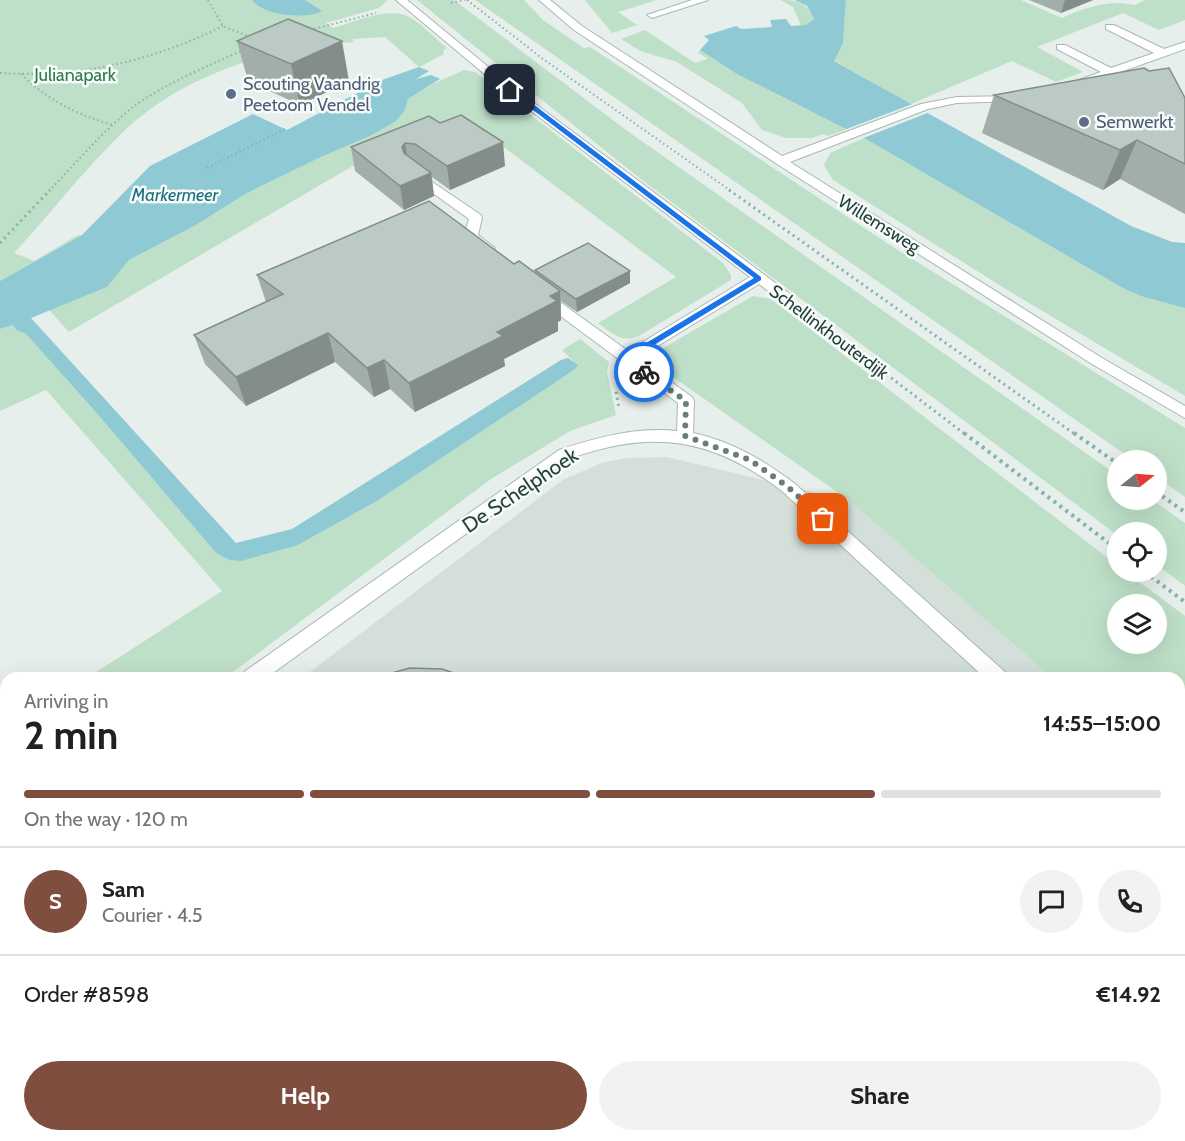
<!DOCTYPE html>
<html lang="en">
<head>
<meta charset="utf-8">
<style>
	:root { --surface:#fff; --page:#f2f2f2; --text:#202124; --muted:#757577; --line:#e0e0e0; --accent:#7f4e3f }
	body { margin:0; font-family:Cabin,sans-serif; background:var(--page); color:var(--text); height:100vh; display:flex; flex-direction:column; font-size:22px; white-space:nowrap }
	* { box-sizing:border-box; margin:0 }
	p { font-size:20px; color:var(--muted) }
	.icon { flex:none; width:33px; height:33px; fill:none; stroke:currentColor; stroke-width:2; stroke-linecap:round; stroke-linejoin:round }
	.map { position:relative; flex:1; overflow:hidden }
	.sheet { position:absolute; left:0px; top:672px; width:1185px; height:470px; display:flex; flex-direction:column; background:var(--surface); border-radius:18px 18px 0 0; box-shadow:0 6px 24px #0002 }
	.sheet>* { flex:none }
	.needle { width:39px; rotate:73deg }
	.controls { position:absolute; left:1107px; top:450px; display:grid; gap:12px }
	.controls a { display:grid; place-items:center; width:60px; height:60px; border-radius:50%; background:var(--surface); box-shadow:0 6px 24px #0002; font-size:30px }
	.pin { position:absolute; display:grid; place-items:center; width:51px; height:51px; color:#fff; margin:-26px; border-radius:12px; box-shadow:0 3px 9px #0006 }
	.courier { position:absolute; display:grid; place-items:center; width:60px; height:60px; margin:-30px; border:4px solid #1a73e8; border-radius:50%; background:#fff; color:#222; box-shadow:0 2px 8px #0007 }
	.head em { font-style:normal; font-weight:800 }
	.head div { display:flex; flex-direction:column-reverse }
	.head { display:flex; align-items:center; justify-content:space-between; height:102px; padding:0 24px }
	h1 { font-size:39px; font-weight:800; line-height:45px }
	.bar { display:grid; grid-template-columns:repeat(4,1fr); gap:9px 6px; align-content:center; height:72px; padding:0 24px }
	.bar i { height:8px; border-radius:4px; background:var(--line) }
	.bar .on { background:var(--accent) }
	.bar p { grid-column:span 4 }
	.line { display:flex; align-items:center; gap:15px; padding:0 24px; border-top:2px solid var(--line) }
	.line div { flex:1 }
	.round { display:grid; place-items:center; flex:none; width:63px; height:63px; border-radius:32px; background:var(--page) }
	.cta { display:flex; gap:12px; margin-top:auto; padding:12px 24px }
	.cta a { flex:1; height:69px; border-radius:36px; background:var(--accent); color:#fff; font-size:24px; font-weight:800; line-height:69px; text-align:center }
	.cta a+a { background:var(--page); color:var(--text) }
	.map>svg:first-child { display:block }
</style>
</head>
<body>
<div class="map">
<svg width="1185" height="1141" viewBox="0 0 1185 1141">
	<rect width="100%" height="100%" fill="#e6efeb"/>
	<g fill="#d4dfda">
		<polygon points="667,457 850,501 1052,678 302,678 564,479 602,463 625,458"/>
		<polygon points="1179,789 1185,794 1185,1141 0,1141 0,903 6,899 6,1136 1179,1136"/>
	</g>
	<g fill="#bfe0c8" fill-rule="evenodd">
		<path d="M0,0H388L379,8L326,23L333,28C355,22 389,5 411,18C424,26 436,39 447,48L443,51L444,54L419,67L385,37L352,39L354,42C269,49 184,73 121,134C83,171 50,214 14,253L34,261L78,235H82L0,281Z"/>
		<polygon points="417,0 454,0 626,130 1117,475 1118,500 1152,500 1185,523 1185,586 1157,565 1156,532 1118,532 1117,535 642,180"/>
		<polygon points="475,0 524,0 543,20 584,48 590,47 893,247 1185,428 1185,497 1157,477 1156,460 1133,460"/>
		<polygon points="585,0 657,0 618,12 637,25 612,33"/>
		<path d="M781,0C799,0 806,3 814,19L806,25L801,26L793,7Z"/>
		<path d="M846,0H1021L1062,18C1087,7 1108,0 1135,5L1145,0H1185V20L1159,30L1123,13L1037,47L1083,72L1056,82L1012,61L911,104L833,60L843,42Z"/>
		<path d="M645,30L695,63L708,59L698,53L700,50C747,81 797,105 848,129L828,136L824,134L812,138H786L762,130L742,103L677,62L640,51L621,39Z"/>
		<path d="M464,70L475,72L723,263L731,275V280L639,336C621,343 613,334 598,323L676,277L468,120L351,167L69,332L49,310L107,287L129,260L196,225L247,193L319,158L370,136L405,110L408,99L433,84Z"/>
		<polygon points="864,138 1121,287 1185,308 1185,396 1004,288 833,180 824,165 830,153"/>
		<path d="M753,296L771,299L1117,565L1118,572H1126L1185,616V794L1179,789V678H1052L850,501L646,358ZM1118,604H1156V644H1118Z"/>
		<polygon points="13,325 16,330 26,334 94,410 216,553 298,545 377,501 574,370 577,365 562,350 580,339 609,362 607,372 616,415 570,431 491,479 225,678 87,678 222,591 46,390 0,411 0,329"/>
		<polygon points="6,730 6,794 0,794 0,734"/>
	</g>
	<g fill="#8ec9d4">
		<path d="M252,0H305L322,11C306,20 262,15 252,0Z"/>
		<polygon points="795,0 846,0 843,43 834,61 1131,226 1172,242 1185,243 1185,308 1141,296 1121,287 864,138 737,74 700,50 709,40 704,36 736,26 741,29 772,27 770,20 786,19 791,26 806,25 814,19 807,6"/>
		<polygon points="419,67 429,71 416,79 431,75 440,79 408,99 405,110 396,121 370,136 319,158 247,193 196,225 129,260 107,287 31,318 236,543 292,529 561,360 568,358 578,365 574,370 377,501 298,545 241,561 230,560 216,553 94,410 26,334 16,330 13,325 0,329 0,281 82,235 150,166 253,114 287,130 382,80"/>
	</g>
	<polygon fill="#e6efeb" points="915,103 930,112 861,139 844,130"/>
	<g fill="none" stroke-linecap="round" stroke-linejoin="round">
		<defs>
			<g id="minor">
				<path d="M396,0H407L514,88L790,294L792,297L790,300H780L759,284L638,358L692,397L694,401L693,433C731,441 763,460 794,483L1005,672L1008,678H985L782,491C712,438 654,429 571,458L266,678H241L244,672L559,450C598,437 636,427 677,431L678,403L536,298L534,295L536,292H546L628,351L750,277L506,92Z"/>
				<polygon points="539,0 550,0 582,26 782,156 921,104 957,97 1019,96 1019,100 1015,101 957,103 928,109 790,162 1102,358 1185,406 1185,418 1092,364 777,164 574,30"/>
				<polygon points="692,0 708,0 652,18 647,15"/>
				<polygon points="1106,25 1114,25 1164,49 1185,42 1185,49 1081,86 1073,86 1073,82 1101,72 1057,49 1057,45 1065,45 1111,68 1154,53 1106,29"/>
				<polygon points="413,169 481,215 482,218 478,235 495,248 493,251 483,251 466,239 464,236 469,219 409,176 407,173"/>
				<polygon points="1179,832 1185,834 1185,858 1179,856"/>
				<polygon points="0,834 6,836 6,860 0,858"/>
			</g>
		</defs>
		<use href="#minor" stroke="#a8b8b2" stroke-width="2"/>
		<g stroke="#86b3a5" stroke-width="2" stroke-dasharray="1.5 3" stroke-linecap="butt">
			<polyline points="208,0 223,26 250,37"/>
			<polyline points="467,0 543,59 731,191"/>
			<polyline points="451,3 465,0"/>
			<polyline points="310,30 376,13"/>
			<path d="M0,73C79,78 153,61 223,26"/>
			<path d="M21,74C47,100 78,115 113,125"/>
			<polyline points="207,168 285,129"/>
			<path d="M49,191C76,163 102,132 133,107C162,85 210,65 243,50"/>
		</g>
		<g stroke="#86b3a5" stroke-width="3" stroke-dasharray="2 4" stroke-linecap="butt">
			<polyline points="729,190 1076,435"/>
			<polyline points="0,243 50,190"/>
			<polyline points="810,316 966,435"/>
			<polyline points="616,392 619,408"/>
		</g>
		<g stroke="#86b3a5" stroke-width="4" stroke-dasharray="3 4.5" stroke-linecap="butt">
			<polyline points="964,433 1118,550"/>
			<polyline points="1074,433 1118,464"/>
			<polyline points="1156,492 1185,512"/>
			<polyline points="1145,572 1185,602"/>
		</g>
		<use href="#minor" fill="#fff" fill-rule="evenodd"/>
	</g>
	<g fill="#a1aea9">
		<polygon points="1029,0 1093,0 1061,13"/>
		<polygon points="237,41 349,81 300,105 248,81"/>
		<polygon points="994,95 1185,98 1185,214 1120,179 1103,190 982,133"/>
		<polygon points="429,116 505,166 450,190 432,177 434,196 404,210 355,171 351,147"/>
		<polygon points="514,264 535,273 535,270 630,283 577,312 561,301 561,320 558,322 558,331 504,359 505,366 415,412 390,389 374,397 335,362 246,406 205,364 194,335 266,302 257,275"/>
	</g>
	<g fill="#838d89">
		<polygon points="1065,0 1093,0 1061,13"/>
		<polygon points="342,41 349,81 300,105 291,64"/>
		<polygon points="1137,140 1120,179 1103,190 1120,150"/>
		<polygon points="503,142 505,166 450,190 447,166"/>
		<polygon points="405,143 409,167 402,147"/>
		<polygon points="431,173 434,196 404,210 400,186"/>
		<polygon points="630,271 630,283 577,312 576,299"/>
		<polygon points="560,291 561,320 558,322 558,331 504,359 505,366 415,412 409,383 497,332 550,296"/>
		<polygon points="328,333 335,362 246,406 236,377"/>
		<polygon points="384,360 390,389 374,397 367,368"/>
	</g>
	<g fill="#bbcac4" stroke="#838d89" stroke-width="1.5">
		<polygon points="288,19 342,41 291,64 237,41"/>
		<polygon points="1144,68 1149,71 1169,68 1185,98 1185,164 1137,140 1120,150 994,95"/>
		<polygon points="461,115 503,142 447,166 415,144 405,143 402,147 404,153 431,173 400,186 351,147 429,116 440,123"/>
		<polygon points="429,201 514,264 519,261 560,291 550,296 557,301 497,332 503,336 409,383 384,360 367,368 328,333 236,377 194,335 283,294 257,275"/>
		<polygon points="588,243 630,271 576,299 535,270"/>
		<polygon points="410,668 442,669 468,678 373,678"/>
		<polygon points="6,988 6,1136 663,1136 666,1141 0,1141 0,992"/>
	</g>
	<polygon fill="#1a73e8" points="508,88 512,88 761,277 761,280 631,359 647,370 647,374 641,374 623,360 623,357 754,278 508,91"/>
	<g fill="none" stroke-linecap="round" stroke-linejoin="round">
		<polyline stroke="#687f78" stroke-width="6" stroke-dasharray="0 10.8" points="644,372 686,401 685,436 750,460 788,487 823,519"/>
	</g>
	<g fill="#5c6f8a" stroke="#f7fbf9" stroke-width="2">
		<circle cx="231" cy="94" r="6"/>
		<circle cx="1084" cy="122" r="6"/>
	</g>
	<g text-anchor="middle" dominant-baseline="central" stroke-width="5" stroke-linejoin="round" paint-order="stroke">
		<g font-size="18" fill="#2d7a4b" stroke="#f7fbf9">
			<text x="75" y="75">Julianapark</text>
		</g>
		<g font-size="18" fill="#4e5e75" stroke="#f7fbf9" text-anchor="start">
			<text x="243" y="84">Scouting Vaandrig<tspan x="243" dy="21">Peetoom Vendel</tspan></text>
			<text x="1096" y="122">Semwerkt</text>
		</g>
		<g font-size="18" font-style="italic" fill="#1c6f80" stroke="#f7fbf9">
			<text x="175" y="195">Markermeer</text>
		</g>
		<g font-size="18" fill="#24423a" stroke="#f7fbf9">
			<text transform="translate(879 224) rotate(32)">Willemsweg</text>
			<text transform="translate(829 332) rotate(37)">Schellinkhouterdijk</text>
		</g>
		<g font-size="21" fill="#24423a" stroke="#f7fbf9">
			<text transform="translate(520 490) rotate(-34)">De Schelphoek</text>
		</g>
	</g>
</svg>
<div class="controls">
<a><svg class="needle" viewBox="-14 -14 28 28"><path d="M0-13l5 13h-10z" fill="#e53935"/><path d="M0 13l5-13h-10z" fill="#757577"/></svg></a>
<a><svg class="icon" aria-label="locate" viewBox="0 0 24 24"><circle cx="12" cy="12" r="6"/><path d="M12 2v4M12 18v4M2 12h4M18 12h4"/></svg></a>
<a><svg class="icon" aria-label="layers" viewBox="0 0 24 24"><path d="M12 4l9 5-9 5-9-5zM3 14l9 5 9-5"/></svg></a>
</div>
<div class="pin" style="left:823px;top:519px;background:#ea580c"><svg class="icon" aria-label="bag" viewBox="0 0 24 24"><path d="M5 8h14l-1 12H6zM9 8a3 3 0 0 1 6 0"/></svg></div>
<div class="pin" style="left:510px;top:90px;background:#1f2937"><svg class="icon" aria-label="home" viewBox="0 0 24 24"><path d="M3 11l9-7 9 7M6 9v11h12V9"/></svg></div>
<div class="courier" style="left:644px;top:372px"><svg class="icon" aria-label="bike" viewBox="0 0 24 24"><circle cx="6" cy="16" r="4"/><circle cx="18" cy="16" r="4"/><path d="M6 16l4-8h5l3 8M10 8l3 8H6M13 5h3"/></svg></div>
<section class="sheet">
<div class="head"><div><h1>2 min</h1><p>Arriving in</p></div><em>14:55–15:00</em></div>
<div class="bar"><i class="on"></i><i class="on"></i><i class="on"></i><i></i><p>On the way · 120 m</p></div>
<div class="line" style="height:108px"><b class="round" style="background:var(--accent);color:#fff">S</b><div><b>Sam</b><p>Courier · 4.5</p></div><a class="round"><svg class="icon" aria-label="chat" viewBox="0 0 24 24"><path d="M4 5h16v11H9l-5 4z"/></svg></a><a class="round"><svg class="icon" aria-label="phone" viewBox="0 0 24 24"><path d="M5 4h4l2 5-3 2q2 4 5 5l2-3 5 2v4C11 20 4 13 5 4z"/></svg></a></div>
<div class="line" style="height:78px"><div>Order #8598</div><b>€14.92</b></div>
<div class="cta"><a>Help</a><a>Share</a></div>
</section>
</div>
</body>
</html>
